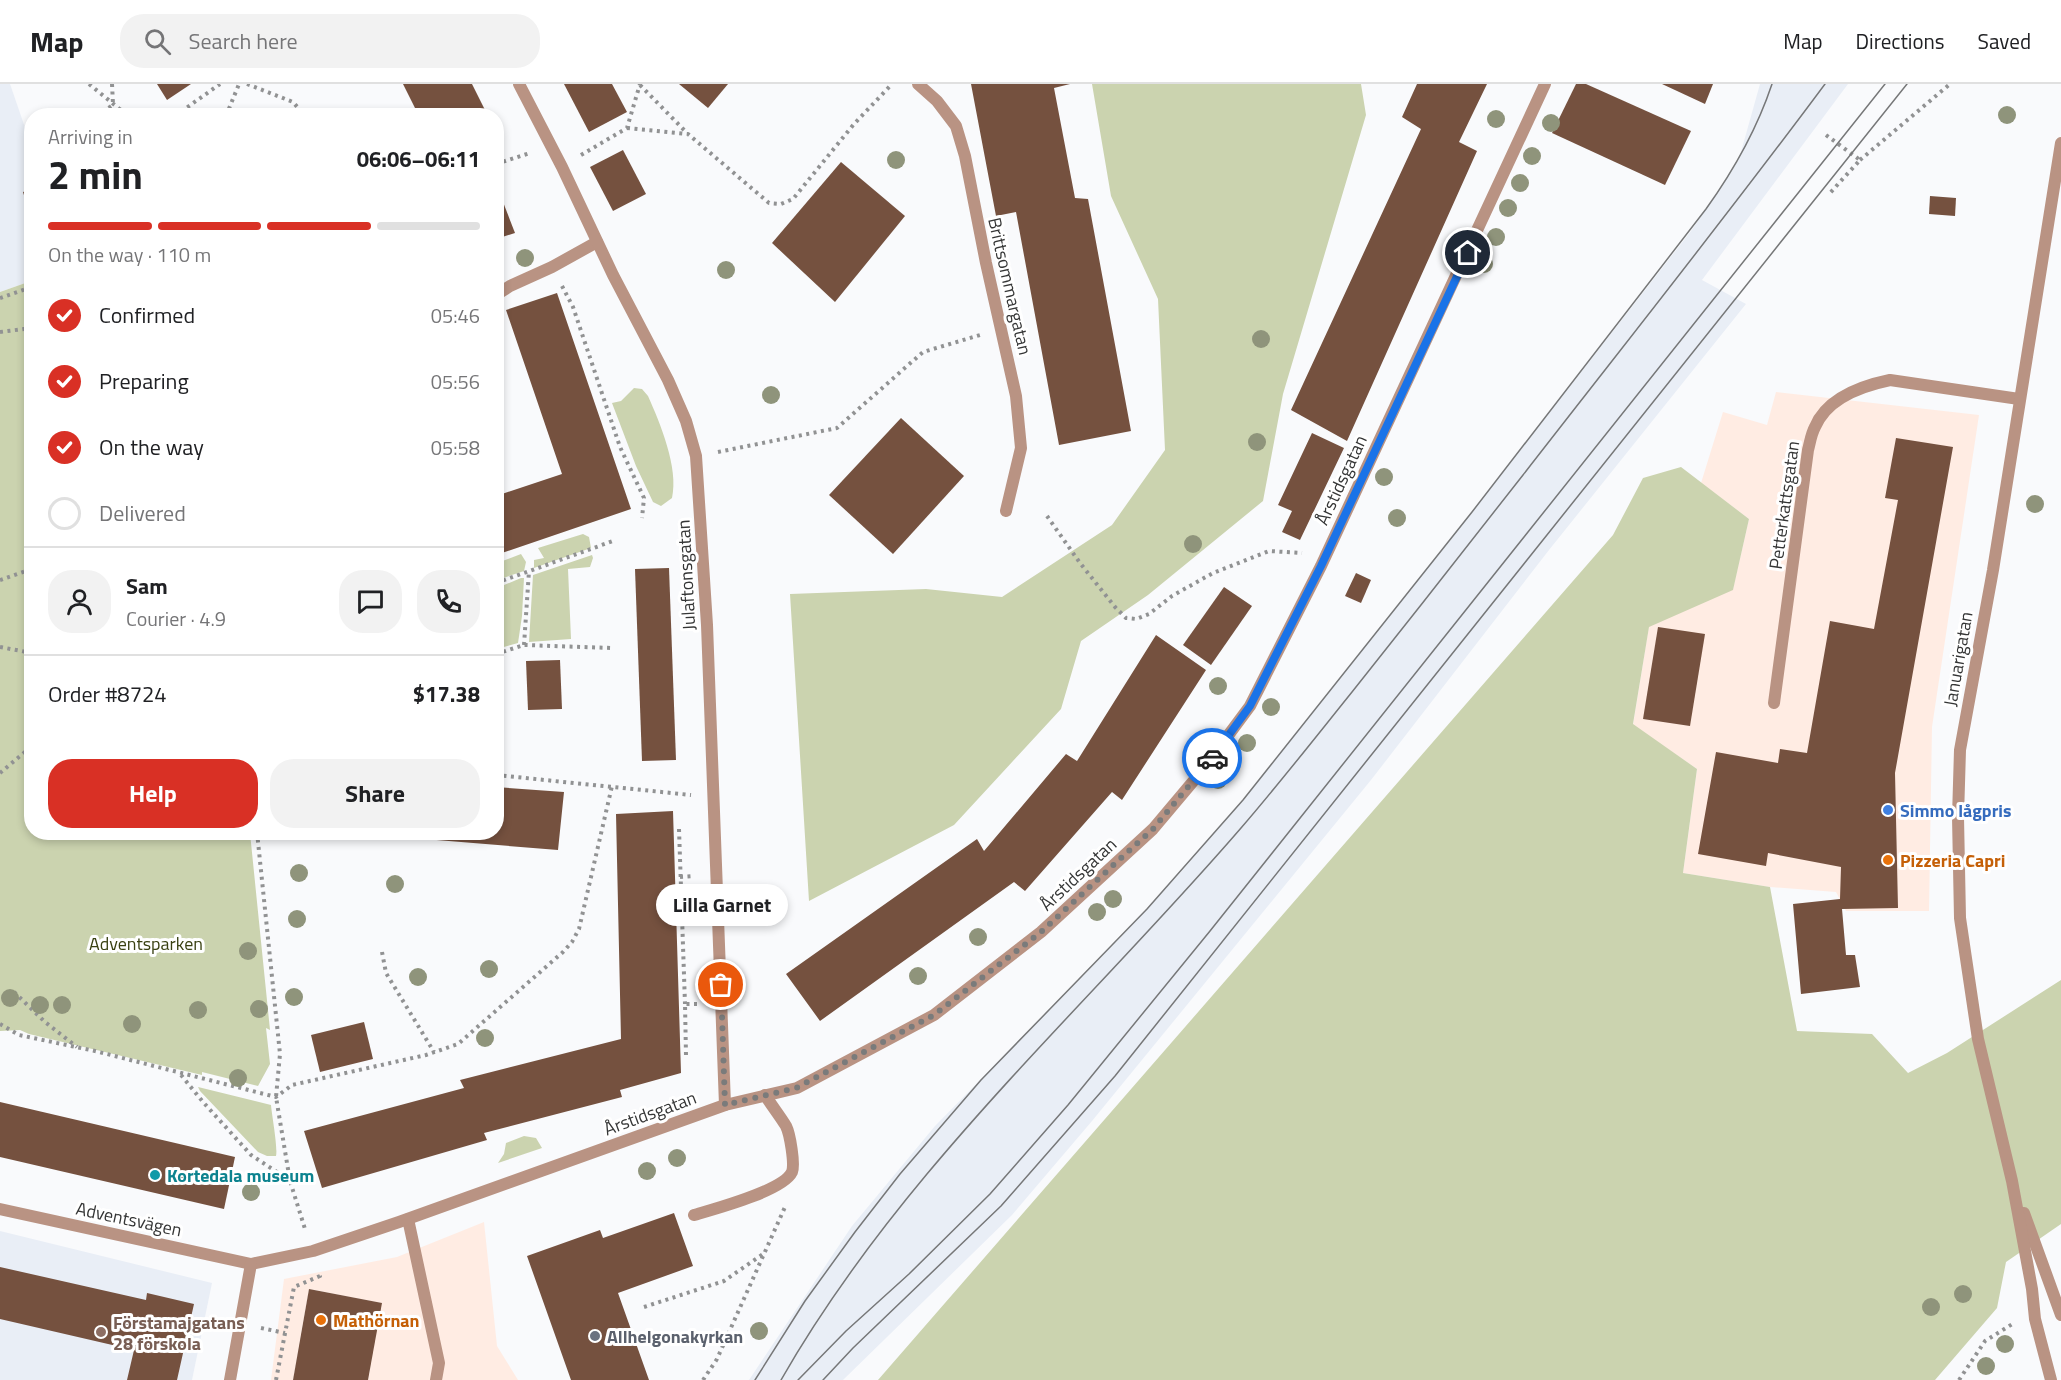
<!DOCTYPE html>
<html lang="en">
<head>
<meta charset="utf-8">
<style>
	:root { --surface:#fff; --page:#f2f2f2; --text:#202124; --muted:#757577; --line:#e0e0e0; --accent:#d93025 }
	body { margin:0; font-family:"Titillium Web",sans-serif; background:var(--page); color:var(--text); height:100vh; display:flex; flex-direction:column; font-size:22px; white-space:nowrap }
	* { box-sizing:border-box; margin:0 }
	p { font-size:20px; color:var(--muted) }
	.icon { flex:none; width:33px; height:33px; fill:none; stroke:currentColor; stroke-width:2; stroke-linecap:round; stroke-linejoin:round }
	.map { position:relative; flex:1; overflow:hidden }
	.drawer { position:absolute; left:24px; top:24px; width:480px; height:732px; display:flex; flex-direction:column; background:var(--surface); border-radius:24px; box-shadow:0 3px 9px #0003 }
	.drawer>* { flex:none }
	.pin { position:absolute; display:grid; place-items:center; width:51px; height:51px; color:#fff; margin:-26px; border:3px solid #fff; border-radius:50%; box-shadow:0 2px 6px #0007 }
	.courier { position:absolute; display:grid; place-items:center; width:60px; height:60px; margin:-30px; border:4px solid #1a73e8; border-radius:50%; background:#fff; color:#222; box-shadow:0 2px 8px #0007 }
	.bubble { position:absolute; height:42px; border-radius:21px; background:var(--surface); box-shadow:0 3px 9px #0003; font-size:20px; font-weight:700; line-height:42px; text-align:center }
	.headline em { font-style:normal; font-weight:700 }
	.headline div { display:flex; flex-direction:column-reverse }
	.headline { display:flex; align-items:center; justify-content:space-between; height:102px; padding:0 24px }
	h1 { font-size:39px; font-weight:700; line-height:45px }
	.bar { display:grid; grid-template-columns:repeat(4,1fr); gap:9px 6px; align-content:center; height:72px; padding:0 24px }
	.bar i { height:8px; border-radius:4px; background:var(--line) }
	.bar .active { background:var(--accent) }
	.bar p { grid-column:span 4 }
	.line { display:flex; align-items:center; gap:15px; padding:0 24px; border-top:2px solid var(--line) }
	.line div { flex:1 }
	.round { display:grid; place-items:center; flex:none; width:63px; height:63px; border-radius:24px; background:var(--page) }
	ol { padding:0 24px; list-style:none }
	li { display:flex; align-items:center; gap:18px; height:66px }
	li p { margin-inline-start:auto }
	li .icon { padding:6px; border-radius:50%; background:var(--accent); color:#fff; stroke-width:4 }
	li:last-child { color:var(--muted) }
	li i { width:33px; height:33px; border:3px solid var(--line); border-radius:50% }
	.button { display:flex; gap:12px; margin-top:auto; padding:12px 24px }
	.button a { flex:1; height:69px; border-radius:24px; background:var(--accent); color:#fff; font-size:24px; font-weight:700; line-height:69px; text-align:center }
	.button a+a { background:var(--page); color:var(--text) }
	header { display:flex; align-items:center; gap:36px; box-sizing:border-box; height:84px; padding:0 30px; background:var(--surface); border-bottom:2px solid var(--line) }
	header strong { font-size:28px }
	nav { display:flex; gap:33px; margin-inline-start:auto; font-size:21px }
	.search { width:420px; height:54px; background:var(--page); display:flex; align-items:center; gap:15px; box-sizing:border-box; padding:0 21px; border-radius:24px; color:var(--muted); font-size:22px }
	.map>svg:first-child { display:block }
</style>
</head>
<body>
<header>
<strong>Map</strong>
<div class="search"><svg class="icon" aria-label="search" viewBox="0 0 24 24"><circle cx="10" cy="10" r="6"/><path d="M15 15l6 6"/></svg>Search here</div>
<nav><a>Map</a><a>Directions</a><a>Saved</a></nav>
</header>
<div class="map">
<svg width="2061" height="1296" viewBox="0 0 2061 1296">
	<rect width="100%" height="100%" fill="#f9fafc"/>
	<g fill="#ffece3">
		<polygon points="1776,308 1979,331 1932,643 1929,827 1846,827 1836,808 1770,803 1683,789 1697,685 1633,641 1649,542 1733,505 1749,435 1701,399 1723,328 1767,341"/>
		<polygon points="484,1138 497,1262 518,1296 368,1296 381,1219 309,1205 293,1296 271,1296 284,1195 397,1173"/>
	</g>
	<g fill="#e9eef6">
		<polygon points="0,0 10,0 32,64 31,197 0,208"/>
		<polygon points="1760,0 1848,0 1702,196 1746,220 1549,466 1371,696 1092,1037 1012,1131 843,1296 749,1296 852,1142 935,1042 1113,861 1182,787 1243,716 1472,428 1691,147 1721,103 1739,75"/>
		<polygon points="0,1147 212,1199 192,1296 0,1296"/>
	</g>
	<g fill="#cbd3af">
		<polygon points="1092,0 1361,0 1366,31 1283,310 1263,417 1148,511 1081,557 1061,625 954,741 809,817 790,510 926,505 1002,513 1112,441 1165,366 1158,215 1111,112"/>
		<polygon points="31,197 32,748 250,749 270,946 266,944 270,980 258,1002 202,988 202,991 29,950 20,946 0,947 0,208"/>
		<path d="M634,304L642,305L648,312C660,339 679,384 672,414L661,422L653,418L636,382L612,319L621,317Z"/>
		<polygon points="1681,383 1749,435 1733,506 1649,543 1633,640 1697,685 1683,789 1770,803 1797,947 1872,950 1908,989 1947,969 2061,896 2061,1140 2006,1178 1997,1224 1935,1296 878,1296 1613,451 1643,394"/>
		<polygon points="583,450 589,453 591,464 534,484 534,476 544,474 538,464"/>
		<polygon points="521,470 526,478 524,487 497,496 497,479"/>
		<polygon points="592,471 593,474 590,483 568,485 571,555 529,558 533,491"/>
		<polygon points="521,494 524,494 522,532 518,559 497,565 497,504"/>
		<path d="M198,1003L271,1021C272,1032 278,1064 276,1072H267L258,1068L200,1007Z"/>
		<polygon points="524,1052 536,1054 542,1064 498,1079 504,1070 506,1059"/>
	</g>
	<g fill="#75513f">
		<polygon points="157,0 191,0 167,16"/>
		<polygon points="403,0 472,0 488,32 419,32"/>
		<polygon points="564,0 612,0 627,28 589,48"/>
		<polygon points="679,0 728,0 708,24"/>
		<polygon points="971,0 1070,0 1054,4 1075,114 1088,115 1131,347 1059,361 1016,128 996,132"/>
		<polygon points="1417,0 1487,0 1459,58 1477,67 1347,357 1291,326 1421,45 1402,33"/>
		<polygon points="1576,0 1586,0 1691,47 1665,101 1552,49"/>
		<polygon points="1662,0 1713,0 1705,20"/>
		<polygon points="623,66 646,110 613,127 590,83"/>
		<polygon points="841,78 905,132 835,218 772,159"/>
		<polygon points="496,100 515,149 496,155"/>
		<polygon points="32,105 32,134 31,134 23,108"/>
		<polygon points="1930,112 1956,114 1955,132 1929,130"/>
		<polygon points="557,209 631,425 496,471 496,412 562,390 506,226"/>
		<polygon points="901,334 964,392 893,470 829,411"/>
		<polygon points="1312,349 1344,364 1300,456 1282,448 1292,427 1278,421"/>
		<polygon points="1896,354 1953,363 1895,689 1898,824 1842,825 1846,871 1855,871 1860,903 1801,910 1793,820 1840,815 1841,783 1768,769 1766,782 1698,770 1716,668 1778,679 1780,665 1807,669 1830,537 1874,545 1898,416 1885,414"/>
		<polygon points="669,484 676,676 642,677 635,485"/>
		<polygon points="1356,489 1371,496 1361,519 1345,512"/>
		<polygon points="1224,503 1252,522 1211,581 1183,561"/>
		<polygon points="1658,543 1705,550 1690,642 1643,635"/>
		<polygon points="1156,551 1206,586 1122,716 1112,708 1025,807 1014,798 820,937 786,890 977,755 984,767 1066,670 1077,677"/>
		<polygon points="560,576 562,625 528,626 526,577"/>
		<polygon points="496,703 564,708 558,766 363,750 363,748 496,748"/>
		<polygon points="673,727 681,989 620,1006 622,1013 484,1049 487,1056 322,1104 304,1047 464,1004 460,996 621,955 616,730"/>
		<polygon points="364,938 373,975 320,988 311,951"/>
		<polygon points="0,1018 235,1073 224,1125 0,1073"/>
		<polygon points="674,1129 693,1182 618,1209 649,1296 571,1296 527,1172 600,1146 603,1154"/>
		<polygon points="0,1183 146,1216 147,1209 194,1220 177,1296 127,1296 134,1266 0,1235"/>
		<polygon points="309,1205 382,1219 368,1296 293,1296"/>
	</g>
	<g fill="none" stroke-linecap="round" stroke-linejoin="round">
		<g stroke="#919293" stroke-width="4" stroke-dasharray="3 4.5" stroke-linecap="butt">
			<polyline points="89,0 127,31 155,32"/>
			<polyline points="112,0 113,20"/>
			<polyline points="247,0 293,18 305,32"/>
			<polyline points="640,1 687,49"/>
			<polyline points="96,32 113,21"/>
			<polyline points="175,32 220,0"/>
			<polyline points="226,32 239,0"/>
			<polyline points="627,44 688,50 769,119 781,120 793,115 854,40 892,0"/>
			<polyline points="1826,51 1860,76 1830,109"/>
			<polyline points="581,71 627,44 640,0"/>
			<polyline points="1860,76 1950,0"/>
			<polyline points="496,80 530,69"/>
			<polyline points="562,202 573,223 620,363 644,414 642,434"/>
			<polyline points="0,214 32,203"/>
			<polyline points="0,248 32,244"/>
			<polyline points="718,368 837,344 923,268 980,251"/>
			<polyline points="1047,432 1080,479 1115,523 1126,534 1136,535 1149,530 1172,512 1213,489 1269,467 1302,469"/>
			<polyline points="0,496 32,485"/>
			<polyline points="496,499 613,457"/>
			<polyline points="524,561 529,487"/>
			<polyline points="0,563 32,569"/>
			<polyline points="496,570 524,561 613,564"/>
			<polyline points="0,689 32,662"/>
			<polyline points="496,691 691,711"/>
			<polyline points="679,745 685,920"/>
			<polyline points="257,748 280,970 276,1013 290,1097 305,1145"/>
			<polyline points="680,793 694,792"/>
			<polyline points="382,868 386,889 434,968"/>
			<polyline points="14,908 45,938 77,963"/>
			<polyline points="0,940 19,951 95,967 276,1013 292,1001 426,971 458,960 563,868 572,858 579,845 612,702"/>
			<polyline points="686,971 685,920 700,920"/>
			<polyline points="181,991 203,1018 251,1071 289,1096"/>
			<polyline points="644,1223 724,1197 763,1170"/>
			<polyline points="261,1244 285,1249"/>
			<polyline points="276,1296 294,1203 320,1192 319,1189"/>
			<polyline points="703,1296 717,1275 785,1123"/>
			<polyline points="1959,1296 1985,1257 2014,1239"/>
		</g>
		<g stroke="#b99383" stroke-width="12">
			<polyline points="496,211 510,202 552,183 597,158"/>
			<path d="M1774,619L1808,366C1810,359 1811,350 1815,343C1827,314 1861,302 1890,296L2019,315"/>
			<path d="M694,1131C714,1125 783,1107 792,1088C795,1080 790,1050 786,1042C780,1032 772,1022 765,1011"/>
			<polyline points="408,1135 439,1279 436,1296"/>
		</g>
		<g stroke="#b99383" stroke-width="12">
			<polyline points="519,0 562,83 613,191 668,296 686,337 696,372 707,541 725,1021"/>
			<polyline points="918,0 937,17 956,42 965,72 986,179 1016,312 1021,364 1006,427"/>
			<polyline points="0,1125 251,1180 313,1167 399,1138 725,1021 797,1004 934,931 1041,848 1153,745 1201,688 1250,622 1321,482 1545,0"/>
			<polyline points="2024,1129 2061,1231"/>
			<polyline points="230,1296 251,1180"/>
			<polyline points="2051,1296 2035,1235 2032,1205 2012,1097 1978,955 1960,834 1958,733 1960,666 1993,486 2061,59"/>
		</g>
		<g stroke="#767778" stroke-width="1.5">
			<path d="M755,1296L805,1217L855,1148L900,1090L981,996L1147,825L1243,716L1472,428L1706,125C1734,86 1757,45 1772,0"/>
			<path d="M781,1296C901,1086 1085,925 1241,744C1279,700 1315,654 1352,608C1409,536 1467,463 1523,391C1624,261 1727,132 1825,0"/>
			<polyline points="798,1296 846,1247 909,1190 990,1110 1068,1021 1210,847 1885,0"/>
			<polyline points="823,1296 853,1264 1001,1122 1115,992 1907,0"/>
		</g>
	</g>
	<g fill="#8f947b">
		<circle cx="2007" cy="31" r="9"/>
		<circle cx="1496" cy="35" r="9"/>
		<circle cx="1551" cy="39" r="9"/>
		<circle cx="1532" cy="72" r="9"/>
		<circle cx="896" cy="76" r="9"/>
		<circle cx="1520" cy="99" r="9"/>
		<circle cx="1508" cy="124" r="9"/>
		<circle cx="1496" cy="153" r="9"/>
		<circle cx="525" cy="174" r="9"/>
		<circle cx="1484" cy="180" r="9"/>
		<circle cx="726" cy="186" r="9"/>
		<circle cx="1261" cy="255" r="9"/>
		<circle cx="771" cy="311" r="9"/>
		<circle cx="1257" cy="358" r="9"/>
		<circle cx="1384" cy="393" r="9"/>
		<circle cx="2035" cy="420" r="9"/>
		<circle cx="1397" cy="434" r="9"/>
		<circle cx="1193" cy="460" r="9"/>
		<circle cx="1218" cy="602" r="9"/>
		<circle cx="1271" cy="623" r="9"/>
		<circle cx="1247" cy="659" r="9"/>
		<circle cx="1218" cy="696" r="9"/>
		<circle cx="299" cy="789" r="9"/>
		<circle cx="395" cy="800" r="9"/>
		<circle cx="1113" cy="815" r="9"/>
		<circle cx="1097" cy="828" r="9"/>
		<circle cx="297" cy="835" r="9"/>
		<circle cx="978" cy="853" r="9"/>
		<circle cx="248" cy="867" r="9"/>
		<circle cx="489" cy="885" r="9"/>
		<circle cx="918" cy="892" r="9"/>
		<circle cx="418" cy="893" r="9"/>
		<circle cx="294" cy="913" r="9"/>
		<circle cx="10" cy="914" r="9"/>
		<circle cx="40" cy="921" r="9"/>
		<circle cx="62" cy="921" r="9"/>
		<circle cx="259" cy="925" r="9"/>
		<circle cx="198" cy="926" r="9"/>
		<circle cx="132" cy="940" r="9"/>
		<circle cx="485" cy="954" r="9"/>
		<circle cx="238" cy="994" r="9"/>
		<circle cx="677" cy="1074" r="9"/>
		<circle cx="647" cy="1087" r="9"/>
		<circle cx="251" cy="1108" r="9"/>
		<circle cx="1963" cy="1210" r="9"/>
		<circle cx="1931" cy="1223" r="9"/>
		<circle cx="759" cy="1247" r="9"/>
		<circle cx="2005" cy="1260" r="9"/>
		<circle cx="1986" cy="1282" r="9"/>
	</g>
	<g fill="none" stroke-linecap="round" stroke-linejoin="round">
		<polyline stroke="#7a7b7b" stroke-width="6" stroke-dasharray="0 10.8" points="721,901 725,1021 796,1004 934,931 1041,848 1121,774 1153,745 1212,674"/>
		<polyline stroke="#1a73e8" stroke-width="8" points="1212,674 1250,622 1321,482 1468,169"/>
	</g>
	<circle fill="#3f7fe0" stroke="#fff" stroke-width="2" cx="1888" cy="726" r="6"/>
	<g fill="#e8710a" stroke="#fff" stroke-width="2">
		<circle cx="1888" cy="776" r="6"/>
		<circle cx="321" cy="1236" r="6"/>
	</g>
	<circle fill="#0f9aa8" stroke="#fff" stroke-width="2" cx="155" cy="1091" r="6"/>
	<circle fill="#8d6e63" stroke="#fff" stroke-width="2" cx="101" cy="1248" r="6"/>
	<circle fill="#6b7280" stroke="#fff" stroke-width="2" cx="595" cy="1252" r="6"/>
	<g text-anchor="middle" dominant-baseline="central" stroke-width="6" stroke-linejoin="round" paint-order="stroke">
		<g font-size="18" fill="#353636" stroke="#fff">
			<text transform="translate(1010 202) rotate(77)">Brittsommargatan</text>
			<text transform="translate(1341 396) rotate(-65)">Årstidsgatan</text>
			<text transform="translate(1784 421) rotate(-82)">Petterkattsgatan</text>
			<text transform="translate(686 491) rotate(-93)">Julaftonsgatan</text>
			<text transform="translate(1958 575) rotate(-80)">Januarigatan</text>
			<text transform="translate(1078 790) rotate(-43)">Årstidsgatan</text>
			<text transform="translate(650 1029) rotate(-20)">Årstidsgatan</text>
			<text transform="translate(129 1135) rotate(12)">Adventsvägen</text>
		</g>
		<g font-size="18" font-weight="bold" fill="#366cbe" stroke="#fff" text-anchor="start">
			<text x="1900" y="726">Simmo lågpris</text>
		</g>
		<g font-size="18" font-weight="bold" fill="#c56008" stroke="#fff" text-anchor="start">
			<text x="1900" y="776">Pizzeria Capri</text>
			<text x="333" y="1236">Mathörnan</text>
		</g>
		<g font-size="18" fill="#394011" stroke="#fff">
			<text x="146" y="859">Adventsparken</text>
		</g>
		<g font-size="18" font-weight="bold" fill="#0d838f" stroke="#fff" text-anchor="start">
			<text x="167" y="1091">Kortedala museum</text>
		</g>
		<g font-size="18" font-weight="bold" fill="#785e54" stroke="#fff" text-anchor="start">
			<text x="113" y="1238">Förstamajgatans<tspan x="113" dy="21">28 förskola</tspan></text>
		</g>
		<g font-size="18" font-weight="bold" fill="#5b616d" stroke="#fff" text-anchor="start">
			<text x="607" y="1252">Allhelgonakyrkan</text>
		</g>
	</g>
</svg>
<div class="pin" style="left:721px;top:901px;background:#ea580c"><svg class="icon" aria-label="bag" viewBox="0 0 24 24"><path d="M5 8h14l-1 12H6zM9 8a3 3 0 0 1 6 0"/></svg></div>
<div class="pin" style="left:1468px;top:169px;background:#1f2937"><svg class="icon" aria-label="home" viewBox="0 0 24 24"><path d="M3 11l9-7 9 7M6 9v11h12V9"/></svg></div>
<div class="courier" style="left:1212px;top:674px"><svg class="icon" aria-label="car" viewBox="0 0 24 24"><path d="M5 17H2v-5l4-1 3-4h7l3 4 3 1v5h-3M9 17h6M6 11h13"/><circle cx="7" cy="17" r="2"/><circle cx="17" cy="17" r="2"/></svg></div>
<div class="bubble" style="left:656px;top:800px;width:132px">Lilla Garnet</div>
<section class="drawer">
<div class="headline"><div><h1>2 min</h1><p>Arriving in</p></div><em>06:06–06:11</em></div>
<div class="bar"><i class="active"></i><i class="active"></i><i class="active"></i><i></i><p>On the way · 110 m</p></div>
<ol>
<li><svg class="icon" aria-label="check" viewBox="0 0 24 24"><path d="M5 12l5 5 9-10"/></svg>Confirmed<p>05:46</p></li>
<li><svg class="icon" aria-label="check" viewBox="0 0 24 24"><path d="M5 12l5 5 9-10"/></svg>Preparing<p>05:56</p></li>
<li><svg class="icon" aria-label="check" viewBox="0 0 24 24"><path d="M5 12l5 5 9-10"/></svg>On the way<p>05:58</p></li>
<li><i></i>Delivered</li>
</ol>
<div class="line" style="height:108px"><a class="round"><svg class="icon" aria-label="person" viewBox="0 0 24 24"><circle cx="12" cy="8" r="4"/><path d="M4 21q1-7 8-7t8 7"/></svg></a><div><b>Sam</b><p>Courier · 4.9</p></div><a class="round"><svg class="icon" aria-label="chat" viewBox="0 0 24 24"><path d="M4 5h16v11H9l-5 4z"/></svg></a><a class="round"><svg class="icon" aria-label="phone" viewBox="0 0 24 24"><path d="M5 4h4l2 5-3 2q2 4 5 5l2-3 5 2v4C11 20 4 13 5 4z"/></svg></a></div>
<div class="line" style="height:78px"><div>Order #8724</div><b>$17.38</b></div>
<div class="button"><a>Help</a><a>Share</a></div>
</section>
</div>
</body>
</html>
